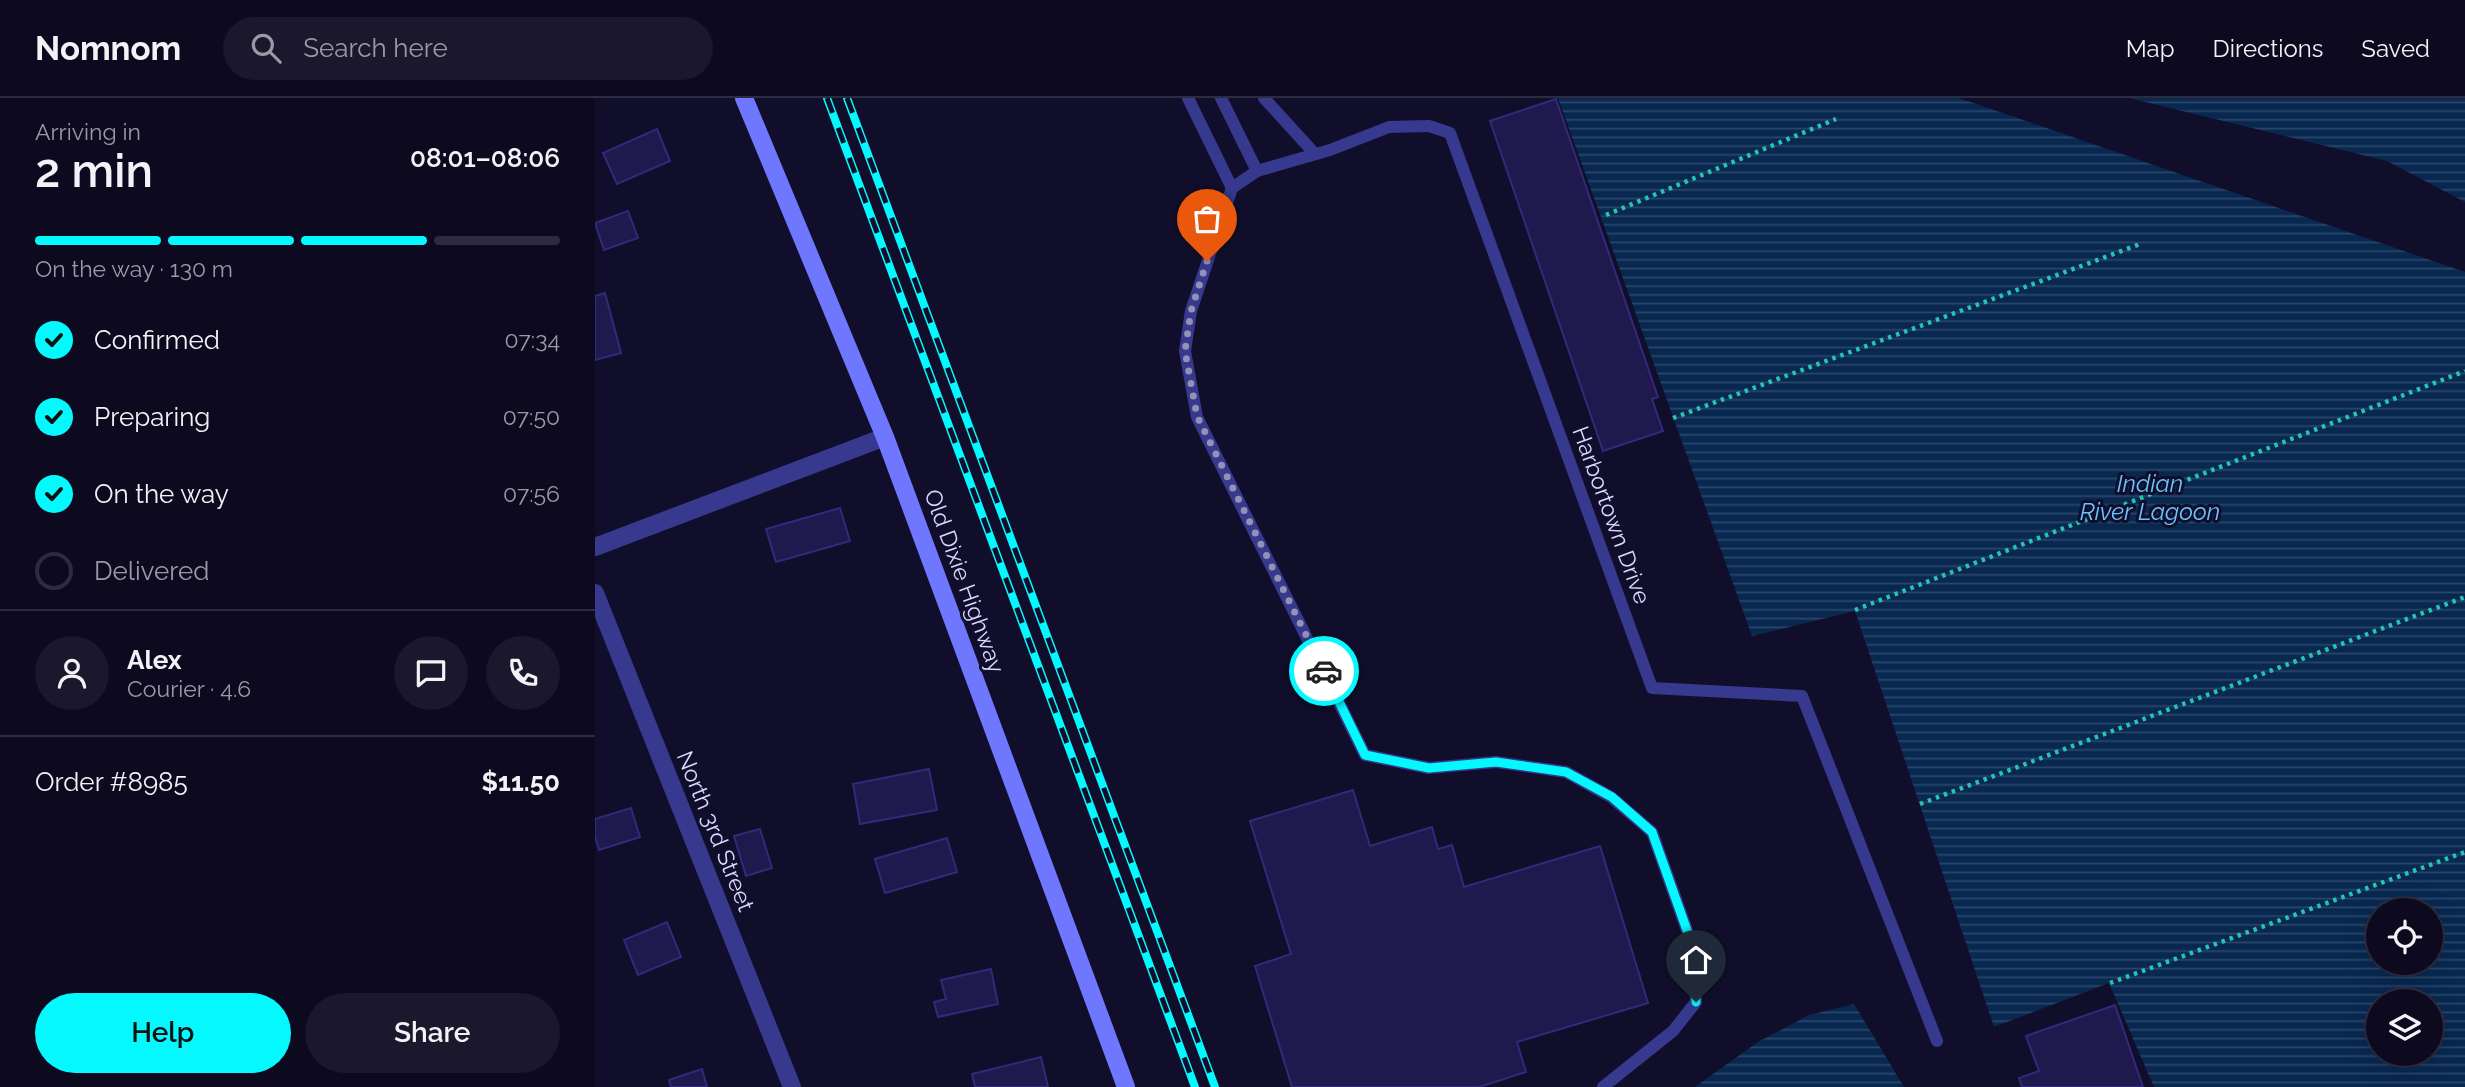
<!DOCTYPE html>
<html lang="en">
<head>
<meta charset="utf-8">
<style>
	:root { --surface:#0d0a20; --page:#1b182d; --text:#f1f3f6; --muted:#9a9aa5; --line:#2d2b3e; --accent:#04f9ff }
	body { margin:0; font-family:Raleway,sans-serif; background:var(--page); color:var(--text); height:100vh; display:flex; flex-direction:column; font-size:26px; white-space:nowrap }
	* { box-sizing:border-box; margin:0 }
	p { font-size:23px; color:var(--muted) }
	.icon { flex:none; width:38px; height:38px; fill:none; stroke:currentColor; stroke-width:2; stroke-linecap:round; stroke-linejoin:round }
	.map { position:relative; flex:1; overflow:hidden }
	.sheet { display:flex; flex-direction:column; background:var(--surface); width:595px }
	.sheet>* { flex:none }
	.fabs { position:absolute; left:1771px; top:800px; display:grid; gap:14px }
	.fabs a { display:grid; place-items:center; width:77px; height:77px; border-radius:50%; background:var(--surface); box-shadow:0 7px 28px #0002,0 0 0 2px var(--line); font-size:35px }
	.pin { position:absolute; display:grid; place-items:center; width:60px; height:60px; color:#fff; margin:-72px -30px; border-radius:50% 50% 50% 0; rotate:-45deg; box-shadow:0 0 7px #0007 }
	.pin .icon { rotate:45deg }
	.courier { position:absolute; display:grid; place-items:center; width:70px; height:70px; margin:-35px; border:5px solid #04f9ff; border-radius:50%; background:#fff; color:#222; box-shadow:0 2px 9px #0007 }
	.head em { font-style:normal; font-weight:600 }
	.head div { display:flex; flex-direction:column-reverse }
	.head { display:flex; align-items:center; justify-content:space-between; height:119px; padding:0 35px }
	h1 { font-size:46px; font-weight:600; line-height:52px }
	.bar { display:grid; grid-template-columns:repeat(4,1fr); gap:10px 7px; align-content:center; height:84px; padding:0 35px }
	.bar i { height:9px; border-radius:5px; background:var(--line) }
	.bar .on { background:var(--accent) }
	.bar p { grid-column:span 4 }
	.line { display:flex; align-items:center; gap:18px; padding:0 35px; border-top:2px solid var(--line) }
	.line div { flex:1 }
	.round { display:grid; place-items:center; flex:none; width:74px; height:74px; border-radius:37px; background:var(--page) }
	ol { padding:0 35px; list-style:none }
	li { display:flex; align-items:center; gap:21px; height:77px }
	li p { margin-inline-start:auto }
	li .icon { padding:7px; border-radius:50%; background:var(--accent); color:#111; stroke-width:4 }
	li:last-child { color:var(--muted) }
	li i { width:38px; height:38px; border:4px solid var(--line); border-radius:50% }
	.cta { display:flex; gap:14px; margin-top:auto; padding:14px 35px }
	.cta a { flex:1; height:80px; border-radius:42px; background:var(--accent); color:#111; font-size:28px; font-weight:600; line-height:80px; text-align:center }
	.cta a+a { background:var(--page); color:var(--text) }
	header { display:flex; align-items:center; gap:42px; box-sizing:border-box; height:98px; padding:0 35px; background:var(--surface); border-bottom:2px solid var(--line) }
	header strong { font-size:33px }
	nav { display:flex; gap:38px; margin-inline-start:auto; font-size:24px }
	.search { width:490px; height:63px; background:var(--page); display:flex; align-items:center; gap:18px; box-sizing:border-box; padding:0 24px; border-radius:38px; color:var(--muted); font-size:26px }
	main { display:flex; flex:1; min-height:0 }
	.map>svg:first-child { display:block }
</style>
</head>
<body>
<header>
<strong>Nomnom</strong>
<div class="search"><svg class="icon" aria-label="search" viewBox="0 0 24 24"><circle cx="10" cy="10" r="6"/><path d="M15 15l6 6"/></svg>Search here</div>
<nav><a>Map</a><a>Directions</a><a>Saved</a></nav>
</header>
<main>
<section class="sheet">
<div class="head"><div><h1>2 min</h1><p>Arriving in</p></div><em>08:01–08:06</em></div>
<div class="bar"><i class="on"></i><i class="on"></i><i class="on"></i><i></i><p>On the way · 130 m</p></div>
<ol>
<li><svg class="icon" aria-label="check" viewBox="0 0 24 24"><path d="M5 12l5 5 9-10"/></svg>Confirmed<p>07:34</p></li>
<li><svg class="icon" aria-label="check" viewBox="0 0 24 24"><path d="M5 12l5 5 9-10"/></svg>Preparing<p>07:50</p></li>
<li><svg class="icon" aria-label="check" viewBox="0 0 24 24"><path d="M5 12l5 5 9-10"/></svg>On the way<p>07:56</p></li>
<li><i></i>Delivered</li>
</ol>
<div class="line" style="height:126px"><a class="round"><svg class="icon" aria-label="person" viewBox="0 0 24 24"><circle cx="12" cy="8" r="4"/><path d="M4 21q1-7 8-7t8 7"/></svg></a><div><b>Alex</b><p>Courier · 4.6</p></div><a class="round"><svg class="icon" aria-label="chat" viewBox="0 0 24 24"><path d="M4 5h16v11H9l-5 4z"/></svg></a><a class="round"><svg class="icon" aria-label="phone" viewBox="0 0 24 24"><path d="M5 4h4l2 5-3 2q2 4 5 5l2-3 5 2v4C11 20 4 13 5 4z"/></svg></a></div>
<div class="line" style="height:91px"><div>Order #8985</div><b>$11.50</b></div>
<div class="cta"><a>Help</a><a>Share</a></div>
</section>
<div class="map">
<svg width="1870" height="989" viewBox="0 0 1870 989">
	<defs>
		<pattern id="water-rules" width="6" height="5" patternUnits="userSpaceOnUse" patternTransform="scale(1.75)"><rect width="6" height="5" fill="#082850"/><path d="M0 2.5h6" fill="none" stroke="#2b466a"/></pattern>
	</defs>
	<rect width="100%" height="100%" fill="#110e2b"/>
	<g fill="url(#water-rules)" fill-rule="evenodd">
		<path d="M963,0H1364L1870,174V989H1559L1514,885L1399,929L1260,513L1157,538ZM1836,812V864H1783V812ZM1836,903V956H1783V903Z"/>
		<polygon points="1534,0 1870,0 1870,104 1792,63"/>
		<polygon points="1259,906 1309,989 1100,989 1163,944 1214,917"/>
	</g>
	<g fill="#1f194d" stroke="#33297b" stroke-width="2">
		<polygon points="961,1 1063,299 1057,301 1068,333 1008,353 895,23"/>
		<polygon points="62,31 75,63 22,86 8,55"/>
		<polygon points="33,113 43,140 9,152 0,125"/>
		<polygon points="10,195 26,255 0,262 0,198"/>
		<polygon points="245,410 255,443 181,464 171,431"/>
		<polygon points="334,671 342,712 265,726 258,686"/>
		<polygon points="758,692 775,748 837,729 843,751 857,747 869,789 1005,748 1053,905 922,944 931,974 884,989 697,989 660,868 696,856 655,723"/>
		<polygon points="36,710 45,739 4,752 0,738 0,721"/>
		<polygon points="165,731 177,770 151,778 139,738"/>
		<polygon points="352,740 362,774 290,795 280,761"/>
		<polygon points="72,824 86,859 43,877 29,842"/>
		<polygon points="396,871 403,906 343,919 339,904 351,901 346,882"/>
		<polygon points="1520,907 1548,989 1427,989 1424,980 1444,973 1431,938"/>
		<polygon points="446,959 453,989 380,989 377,976"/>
		<polygon points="107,971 112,989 76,989 74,982"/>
	</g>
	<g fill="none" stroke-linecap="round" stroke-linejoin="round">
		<g stroke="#26c5af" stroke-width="4.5" stroke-dasharray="3.5 5" stroke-linecap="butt">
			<polyline points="1011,117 1241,21"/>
			<polyline points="1078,320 1548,145"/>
			<polyline points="1260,512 1870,273"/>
			<polyline points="1325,706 1870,499"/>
			<polyline points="1515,885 1870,754"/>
		</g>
		<g stroke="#36398d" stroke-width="12">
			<polyline points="593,0 637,90"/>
			<polyline points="626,0 662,73"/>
			<polyline points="669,0 720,56"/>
			<polyline points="1008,989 1078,933 1101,904 1099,852 1057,734 1016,699 971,674 901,664 834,670 770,657 602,319 590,253 596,213 637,90 662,73 735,52 794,29 834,28 855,35 1057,590 1207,598 1342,943"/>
		</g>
		<g stroke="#36398d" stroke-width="18">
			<polyline points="0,449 290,339"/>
			<polyline points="0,495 197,989"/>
		</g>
		<polyline stroke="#6f77ff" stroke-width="18" points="149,0 290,339 531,989"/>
		<defs>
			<g id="rail">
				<polyline points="232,0 600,989"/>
				<polyline points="252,0 620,989"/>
			</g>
		</defs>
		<use href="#rail" stroke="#04f9ff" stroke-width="8"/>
		<use href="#rail" stroke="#110e2b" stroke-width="5" stroke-dasharray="16" stroke-linecap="butt"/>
	</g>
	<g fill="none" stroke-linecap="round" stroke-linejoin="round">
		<polyline stroke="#9391b5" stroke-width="7" stroke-dasharray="0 12.6" points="612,163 596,213 590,253 602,318 729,573"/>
		<polyline stroke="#04f9ff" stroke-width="9" points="729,573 770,657 834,670 901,664 971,674 1017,699 1057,734 1099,852 1101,904"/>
	</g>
	<g text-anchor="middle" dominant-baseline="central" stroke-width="6" stroke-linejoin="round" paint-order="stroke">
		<g font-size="23" fill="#d9d8ff" stroke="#110e2b">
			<text transform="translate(1017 417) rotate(70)">Harbortown Drive</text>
			<text transform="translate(370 483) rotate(70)">Old Dixie Highway</text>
			<text transform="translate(121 733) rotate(68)">North 3rd Street</text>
		</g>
		<g font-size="24" font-style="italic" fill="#66c4ff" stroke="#110e2b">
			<text x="1555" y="385">Indian<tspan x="1555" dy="28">River Lagoon</tspan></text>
		</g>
	</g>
</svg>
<div class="fabs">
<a><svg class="icon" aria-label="locate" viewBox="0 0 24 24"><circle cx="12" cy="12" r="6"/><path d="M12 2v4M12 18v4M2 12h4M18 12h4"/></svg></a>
<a><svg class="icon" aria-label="layers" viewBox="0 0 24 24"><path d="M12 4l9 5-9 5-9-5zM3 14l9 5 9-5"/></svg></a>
</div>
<div class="pin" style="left:612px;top:163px;background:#ea580c"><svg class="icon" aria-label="bag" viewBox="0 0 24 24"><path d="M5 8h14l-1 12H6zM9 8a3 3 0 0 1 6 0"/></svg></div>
<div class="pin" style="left:1101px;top:904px;background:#1f2937"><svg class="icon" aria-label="home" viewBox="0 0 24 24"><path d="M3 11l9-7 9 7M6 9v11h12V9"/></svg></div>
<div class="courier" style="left:729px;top:573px"><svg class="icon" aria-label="car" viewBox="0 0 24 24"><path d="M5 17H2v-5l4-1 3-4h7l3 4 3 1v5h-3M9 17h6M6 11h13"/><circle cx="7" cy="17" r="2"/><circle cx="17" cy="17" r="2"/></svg></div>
</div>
</main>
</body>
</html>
